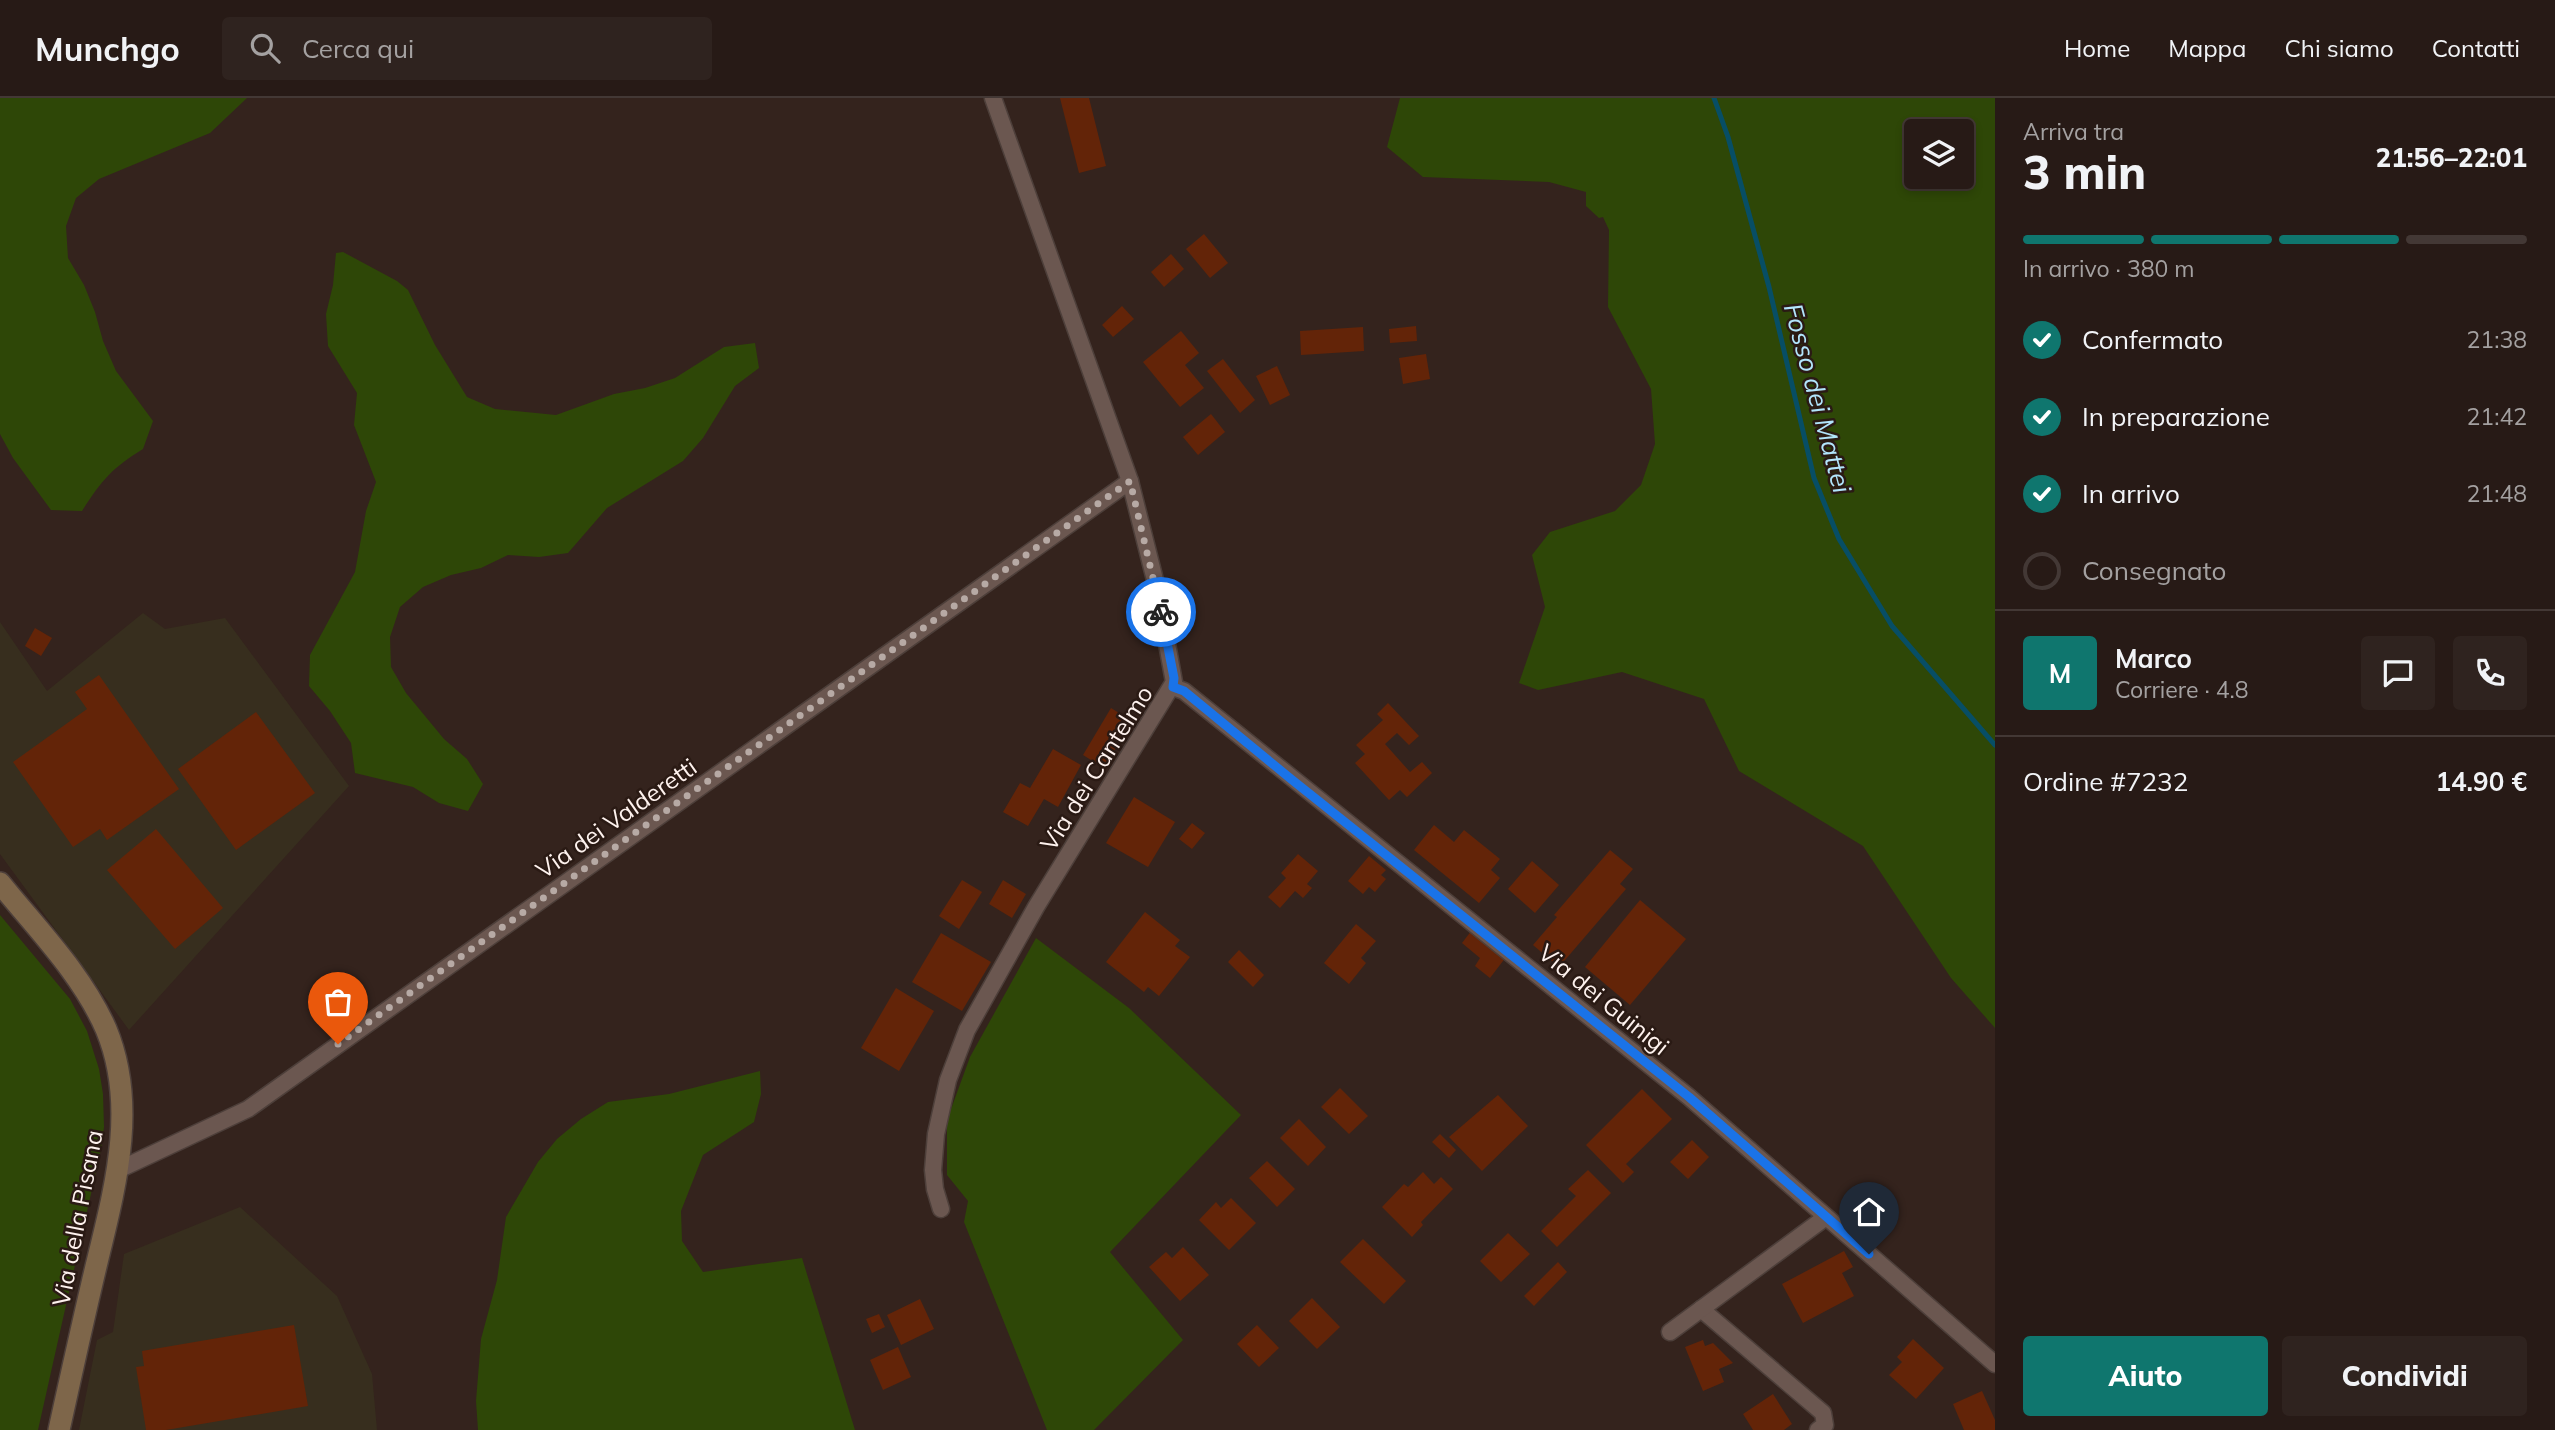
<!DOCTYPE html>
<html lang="it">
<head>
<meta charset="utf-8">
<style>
	:root { --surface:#271a16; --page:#2f231f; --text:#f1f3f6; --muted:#a4a1a1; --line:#433835; --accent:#0f766e }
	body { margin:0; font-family:Mulish,sans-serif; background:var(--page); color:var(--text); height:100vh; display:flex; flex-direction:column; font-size:26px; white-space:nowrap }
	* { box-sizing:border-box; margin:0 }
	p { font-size:23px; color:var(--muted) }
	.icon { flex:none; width:38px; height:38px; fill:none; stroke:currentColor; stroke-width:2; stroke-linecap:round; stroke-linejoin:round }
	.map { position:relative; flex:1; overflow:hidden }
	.details { display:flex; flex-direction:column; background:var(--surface); width:560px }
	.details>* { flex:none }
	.controls { position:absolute; left:1904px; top:21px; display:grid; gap:14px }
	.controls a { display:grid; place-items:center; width:70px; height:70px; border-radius:7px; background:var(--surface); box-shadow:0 4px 10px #0003,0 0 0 2px var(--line); font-size:35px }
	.pin { position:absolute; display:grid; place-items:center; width:60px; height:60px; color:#fff; margin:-72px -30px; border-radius:50% 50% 50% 0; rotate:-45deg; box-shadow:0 0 7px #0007 }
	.pin .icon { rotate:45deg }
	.courier { position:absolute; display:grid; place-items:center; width:70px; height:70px; margin:-35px; border:5px solid #1a73e8; border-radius:50%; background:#fff; color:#222; box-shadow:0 2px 9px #0007 }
	.headline em { font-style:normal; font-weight:800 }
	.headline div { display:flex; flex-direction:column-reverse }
	.headline { display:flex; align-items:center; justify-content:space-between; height:119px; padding:0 28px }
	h1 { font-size:46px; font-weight:800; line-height:52px }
	.bar { display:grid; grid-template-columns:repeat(4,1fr); gap:10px 7px; align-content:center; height:84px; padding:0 28px }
	.bar i { height:9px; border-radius:5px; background:var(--line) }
	.bar .on { background:var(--accent) }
	.bar p { grid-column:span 4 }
	.line { display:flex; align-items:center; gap:18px; padding:0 28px; border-top:2px solid var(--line) }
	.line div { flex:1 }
	.round { display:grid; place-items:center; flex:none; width:74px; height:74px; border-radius:7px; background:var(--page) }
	ol { padding:0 28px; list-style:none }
	li { display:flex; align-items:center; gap:21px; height:77px }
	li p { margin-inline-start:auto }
	li .icon { padding:7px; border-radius:50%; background:var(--accent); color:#fff; stroke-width:4 }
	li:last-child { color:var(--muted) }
	li i { width:38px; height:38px; border:4px solid var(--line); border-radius:50% }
	.cta { display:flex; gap:14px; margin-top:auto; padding:14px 28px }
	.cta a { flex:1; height:80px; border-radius:7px; background:var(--accent); color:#fff; font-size:28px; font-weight:800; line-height:80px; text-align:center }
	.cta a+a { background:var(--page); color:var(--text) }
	header { display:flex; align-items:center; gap:42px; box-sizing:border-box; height:98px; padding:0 35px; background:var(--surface); border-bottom:2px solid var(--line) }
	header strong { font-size:33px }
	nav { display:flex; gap:38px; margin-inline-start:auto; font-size:24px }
	.search { width:490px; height:63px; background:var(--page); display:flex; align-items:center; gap:18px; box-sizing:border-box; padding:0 24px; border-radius:7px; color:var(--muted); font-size:26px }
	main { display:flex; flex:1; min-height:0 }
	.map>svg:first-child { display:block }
</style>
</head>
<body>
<header>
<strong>Munchgo</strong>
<div class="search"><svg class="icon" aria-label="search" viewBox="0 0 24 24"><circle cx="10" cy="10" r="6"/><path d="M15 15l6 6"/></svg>Cerca qui</div>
<nav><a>Home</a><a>Mappa</a><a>Chi siamo</a><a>Contatti</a></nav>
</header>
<main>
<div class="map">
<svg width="1995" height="1332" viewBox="0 0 1995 1332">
	<rect width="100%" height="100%" fill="#34231d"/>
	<g fill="#372e1e">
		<polygon points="143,515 165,531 225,520 349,688 129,932 0,756 0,524 47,593"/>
		<polygon points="240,1109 337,1198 372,1276 377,1332 79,1332 97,1242 113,1234 124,1156"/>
	</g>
	<g fill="#2e4707" fill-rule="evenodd">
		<path d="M0,0H247L210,35L99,81L76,100L66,128L68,160L84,187L95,214L103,243L116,273L153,323L143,351C112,370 102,382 82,413L51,412L13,360L0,336Z"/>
		<path d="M1400,0H1995V930L1951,880L1863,748L1739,673L1704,601L1622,574L1538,592L1519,585L1545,509L1532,457L1550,434L1615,413L1641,387L1655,346L1651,291L1608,209L1609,132L1603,119L1599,120L1586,108V94L1549,84L1423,79L1387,49ZM1916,33H1962V79H1916Z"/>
		<polygon points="343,154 397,183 408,192 435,247 467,299 495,311 556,317 614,296 645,290 675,280 724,249 755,245 759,270 735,288 703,340 683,363 607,410 568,455 539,459 508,457 481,470 451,477 423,489 400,509 390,539 391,569 406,595 444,641 467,661 483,686 468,713 439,705 413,689 355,675 351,645 330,613 309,588 310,557 355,474 366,413 376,384 354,327 357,295 328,248 326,216 333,187 336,155"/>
		<polygon points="0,817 70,901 87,933 99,971 103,996 104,1029 101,1051 38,1332 0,1332"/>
		<polygon points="1036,840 1129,910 1241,1017 1110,1154 1183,1242 1094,1332 1047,1332 964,1124 968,1103 947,1077 947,1022 970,959"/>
		<polygon points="760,973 761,996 754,1024 703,1057 681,1113 682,1143 703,1174 802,1160 855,1332 478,1332 476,1303 481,1241 497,1182 506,1119 538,1064 557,1041 581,1021 608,1004 669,996"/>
	</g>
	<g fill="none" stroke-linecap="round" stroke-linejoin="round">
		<polyline stroke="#074e65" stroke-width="5" points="1714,0 1728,39 1769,189 1814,380 1839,441 1892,528 1995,647"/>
	</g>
	<g fill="#632408">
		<polygon points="1060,0 1089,0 1106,68 1079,75"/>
		<polygon points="1204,136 1228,165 1210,180 1186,151"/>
		<polygon points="1171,156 1184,171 1164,189 1151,174"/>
		<polygon points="1122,208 1134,221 1113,239 1102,227"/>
		<polygon points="1416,228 1417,243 1390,245 1389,231"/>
		<polygon points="1363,229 1364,253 1301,257 1300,233"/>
		<polygon points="1181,233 1199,255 1185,267 1204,290 1180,309 1143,264"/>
		<polygon points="1426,256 1430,281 1403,286 1399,260"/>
		<polygon points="1223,261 1255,302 1240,315 1207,273"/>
		<polygon points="1277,268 1290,297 1270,307 1256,278"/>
		<polygon points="1211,316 1225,334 1198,357 1183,339"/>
		<polygon points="35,530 52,540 41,558 25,548"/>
		<polygon points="99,577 179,691 107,742 100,731 73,749 13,664 87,611 75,594"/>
		<polygon points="1388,605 1419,638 1409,647 1397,635 1385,646 1410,674 1422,664 1432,675 1407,699 1400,692 1389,702 1355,665 1365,656 1356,647 1383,622 1377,616"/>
		<polygon points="1111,610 1132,623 1104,670 1083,657"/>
		<polygon points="256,614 315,695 236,752 178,671"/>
		<polygon points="1053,651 1081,667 1058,709 1044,701 1028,728 1003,714 1020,685 1030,690"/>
		<polygon points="1134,699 1175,724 1148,769 1106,745"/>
		<polygon points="1192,725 1205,735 1192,751 1179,741"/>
		<polygon points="1434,727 1454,744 1464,732 1500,761 1491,772 1500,780 1479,805 1414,752"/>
		<polygon points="156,731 223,810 175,851 107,772"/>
		<polygon points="1610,752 1633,771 1620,786 1626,791 1559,869 1533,847 1557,819 1554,817"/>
		<polygon points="1298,756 1318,773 1307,786 1312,790 1303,800 1295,793 1280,810 1268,799 1286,780 1281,775"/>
		<polygon points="1369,758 1386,772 1381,777 1386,781 1375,794 1369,789 1363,796 1348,783"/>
		<polygon points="1532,763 1559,787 1535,815 1508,791"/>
		<polygon points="962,782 982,794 959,831 939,818"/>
		<polygon points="1003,782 1026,796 1012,820 989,806"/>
		<polygon points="1640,802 1686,841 1630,907 1585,869"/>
		<polygon points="1145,814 1180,842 1175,848 1190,859 1159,898 1148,889 1144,894 1106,864"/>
		<polygon points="1356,826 1376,843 1361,860 1366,865 1349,886 1324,865"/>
		<polygon points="1472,832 1506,859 1490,880 1475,868 1480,860 1462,845"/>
		<polygon points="941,835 991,864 962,913 912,884"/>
		<polygon points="1239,852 1264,877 1253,889 1228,864"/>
		<polygon points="896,890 934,913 899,973 861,950"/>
		<polygon points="1340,990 1368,1018 1349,1036 1321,1009"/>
		<polygon points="1642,991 1672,1021 1626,1066 1634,1074 1623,1085 1586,1047"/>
		<polygon points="1498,997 1528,1028 1482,1073 1449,1039"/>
		<polygon points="1299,1021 1326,1049 1308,1068 1280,1040"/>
		<polygon points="1440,1036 1456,1052 1449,1060 1432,1044"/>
		<polygon points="1692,1042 1709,1059 1688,1081 1670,1064"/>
		<polygon points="1267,1063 1295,1091 1277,1109 1249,1080"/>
		<polygon points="1588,1072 1611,1095 1557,1149 1541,1133 1576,1098 1568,1091"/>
		<polygon points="1423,1074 1434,1086 1441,1079 1453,1091 1421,1124 1423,1127 1412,1139 1382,1109 1404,1086 1408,1089"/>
		<polygon points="1231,1100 1256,1125 1229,1152 1199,1122 1216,1104 1221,1110"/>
		<polygon points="1508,1135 1530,1156 1501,1184 1480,1163"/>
		<polygon points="1363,1141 1406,1183 1384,1206 1340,1164"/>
		<polygon points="1183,1149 1209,1177 1180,1203 1149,1169 1166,1154 1172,1160"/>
		<polygon points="1844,1153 1853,1169 1842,1175 1854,1198 1803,1225 1782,1186"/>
		<polygon points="1558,1164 1567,1174 1534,1208 1524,1198"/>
		<polygon points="1312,1200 1340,1229 1317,1251 1289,1223"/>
		<polygon points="920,1201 934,1231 901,1247 887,1217"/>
		<polygon points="879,1216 885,1229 872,1235 866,1221"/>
		<polygon points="294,1227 308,1308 166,1332 146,1332 136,1269 144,1268 142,1253"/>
		<polygon points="1257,1227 1279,1250 1259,1269 1237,1246"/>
		<polygon points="1913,1241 1944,1270 1916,1301 1889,1277 1902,1264 1897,1259"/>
		<polygon points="1703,1242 1705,1248 1713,1245 1733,1265 1719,1271 1724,1284 1703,1293 1685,1249"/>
		<polygon points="898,1249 911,1279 883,1292 870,1262"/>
		<polygon points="1982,1293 1995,1322 1995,1332 1964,1332 1953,1306"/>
		<polygon points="1773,1296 1792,1326 1784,1332 1753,1332 1743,1316"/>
	</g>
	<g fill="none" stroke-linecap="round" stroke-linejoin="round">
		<defs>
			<g id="minor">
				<polyline points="1173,589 1184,593 1689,999 1995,1266"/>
				<polyline points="116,1073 248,1011 1130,383"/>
				<polyline points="941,1111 935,1091 933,1072 936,1036 948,982 967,932 1036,809 1174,584 1156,486 1130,383 993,0"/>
				<polyline points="1701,1211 1823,1315 1825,1327 1818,1332"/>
				<polyline points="1670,1234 1826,1119"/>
			</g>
			<path id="secondary" d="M0,785C37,831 82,876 106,931C140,1012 112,1100 93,1181C81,1232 70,1282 59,1332"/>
		</defs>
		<use href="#minor" stroke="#4d3f3a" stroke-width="19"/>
		<use href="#secondary" stroke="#4d3f3a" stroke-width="24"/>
		<use href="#minor" stroke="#6b5750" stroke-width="16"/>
		<use href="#secondary" stroke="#7e664a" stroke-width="21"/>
	</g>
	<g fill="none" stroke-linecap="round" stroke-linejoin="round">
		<polyline stroke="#b7aaa5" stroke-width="7" stroke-dasharray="0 12.6" points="338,946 1130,383 1161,514"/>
		<polyline stroke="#1a73e8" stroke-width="9" points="1161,514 1174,580 1173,589 1184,593 1291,681 1689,999 1869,1156"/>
	</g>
	<g text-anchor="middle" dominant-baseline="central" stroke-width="5" stroke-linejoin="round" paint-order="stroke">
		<g font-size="24" fill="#fef2ee" stroke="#2a1a14">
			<text transform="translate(1096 670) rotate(-58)">Via dei Cantelmo</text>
			<text transform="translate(616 720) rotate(-35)">Via dei Valderetti</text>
			<text transform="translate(1604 901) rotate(39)">Via dei Guinigi</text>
			<text transform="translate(77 1120) rotate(-79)">Via della Pisana</text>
		</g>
		<g font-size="26" font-style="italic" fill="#b2e5fc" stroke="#2a1a14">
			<text transform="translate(1818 300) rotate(75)">Fosso dei Mattei</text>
		</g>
	</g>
</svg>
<div class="controls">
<a><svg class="icon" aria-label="layers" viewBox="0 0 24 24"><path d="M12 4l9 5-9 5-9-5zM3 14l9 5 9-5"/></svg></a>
</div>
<div class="pin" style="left:338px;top:946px;background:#ea580c"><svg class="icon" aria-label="bag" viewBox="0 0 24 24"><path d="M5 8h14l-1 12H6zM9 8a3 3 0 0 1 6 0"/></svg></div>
<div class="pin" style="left:1869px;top:1156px;background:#1f2937"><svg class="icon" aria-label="home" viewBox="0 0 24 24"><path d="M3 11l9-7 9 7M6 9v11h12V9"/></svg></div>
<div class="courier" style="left:1161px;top:514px"><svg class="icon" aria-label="bike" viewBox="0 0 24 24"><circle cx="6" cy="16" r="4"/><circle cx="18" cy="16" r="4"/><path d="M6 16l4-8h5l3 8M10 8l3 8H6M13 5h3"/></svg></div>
</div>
<section class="details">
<div class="headline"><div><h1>3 min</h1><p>Arriva tra</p></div><em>21:56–22:01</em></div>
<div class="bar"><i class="on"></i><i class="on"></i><i class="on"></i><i></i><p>In arrivo · 380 m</p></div>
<ol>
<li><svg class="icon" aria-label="check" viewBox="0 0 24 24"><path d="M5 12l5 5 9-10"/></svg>Confermato<p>21:38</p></li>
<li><svg class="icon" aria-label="check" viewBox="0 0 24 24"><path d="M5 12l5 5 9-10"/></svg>In preparazione<p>21:42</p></li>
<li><svg class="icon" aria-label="check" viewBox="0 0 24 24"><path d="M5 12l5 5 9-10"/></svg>In arrivo<p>21:48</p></li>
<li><i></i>Consegnato</li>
</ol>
<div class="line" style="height:126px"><b class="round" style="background:var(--accent);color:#fff">M</b><div><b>Marco</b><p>Corriere · 4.8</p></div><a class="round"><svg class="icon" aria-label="chat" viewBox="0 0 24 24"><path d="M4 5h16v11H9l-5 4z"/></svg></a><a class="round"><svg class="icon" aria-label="phone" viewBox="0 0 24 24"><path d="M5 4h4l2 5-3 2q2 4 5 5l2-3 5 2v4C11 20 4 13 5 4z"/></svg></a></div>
<div class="line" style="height:91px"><div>Ordine #7232</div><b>14.90 €</b></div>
<div class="cta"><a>Aiuto</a><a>Condividi</a></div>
</section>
</main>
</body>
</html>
